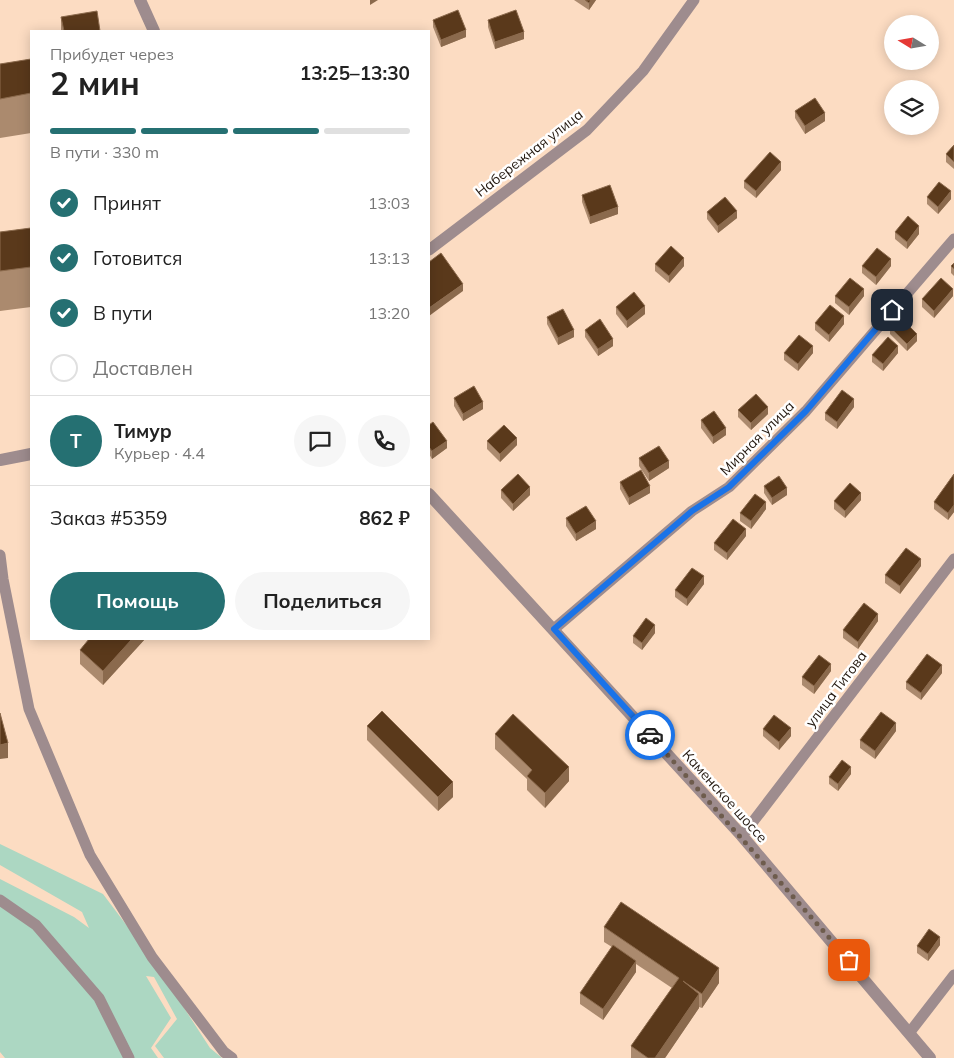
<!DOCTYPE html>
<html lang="ru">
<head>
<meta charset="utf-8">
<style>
	:root { --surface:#fff; --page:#f6f6f6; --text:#222; --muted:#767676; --line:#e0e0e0; --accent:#257072 }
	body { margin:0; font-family:Mulish,sans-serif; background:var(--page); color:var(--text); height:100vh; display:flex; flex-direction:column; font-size:19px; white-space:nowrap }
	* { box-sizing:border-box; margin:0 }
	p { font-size:16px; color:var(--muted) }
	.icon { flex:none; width:28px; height:28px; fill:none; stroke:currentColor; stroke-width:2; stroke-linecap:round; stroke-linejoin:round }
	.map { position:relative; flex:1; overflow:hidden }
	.sheet { position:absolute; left:30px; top:30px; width:400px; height:610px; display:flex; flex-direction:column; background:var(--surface); border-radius:0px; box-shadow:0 2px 12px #0003 }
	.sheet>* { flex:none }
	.needle { width:32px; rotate:281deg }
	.fabs { position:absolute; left:884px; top:15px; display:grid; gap:10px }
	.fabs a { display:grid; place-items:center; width:55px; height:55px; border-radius:50%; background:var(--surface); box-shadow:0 2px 12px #0003; font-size:25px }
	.pin { position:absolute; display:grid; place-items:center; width:42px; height:42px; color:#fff; margin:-21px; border-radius:10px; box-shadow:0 2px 8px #0006 }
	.courier { position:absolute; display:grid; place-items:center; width:50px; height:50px; margin:-25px; border:4px solid #1a73e8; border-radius:50%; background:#fff; color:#222; box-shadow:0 1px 6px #0007 }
	.summary em { font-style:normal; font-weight:700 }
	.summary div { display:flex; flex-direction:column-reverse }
	.summary { display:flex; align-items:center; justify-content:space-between; height:85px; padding:0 20px }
	h1 { font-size:32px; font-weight:700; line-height:38px }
	.bar { display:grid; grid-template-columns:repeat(4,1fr); gap:8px 5px; align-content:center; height:60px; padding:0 20px }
	.bar i { height:6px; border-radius:4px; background:var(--line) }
	.bar .selected { background:var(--accent) }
	.bar p { grid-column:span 4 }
	.line { display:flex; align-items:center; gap:12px; padding:0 20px; border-top:1px solid var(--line) }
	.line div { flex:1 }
	.round { display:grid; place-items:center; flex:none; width:52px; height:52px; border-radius:26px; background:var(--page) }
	ol { padding:0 20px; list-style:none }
	li { display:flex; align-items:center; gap:15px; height:55px }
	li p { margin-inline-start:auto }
	li .icon { padding:5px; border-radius:50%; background:var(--accent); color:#fff; stroke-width:4 }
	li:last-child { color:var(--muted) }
	li i { width:28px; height:28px; border:2px solid var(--line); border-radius:50% }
	.action { display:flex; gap:10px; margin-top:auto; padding:10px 20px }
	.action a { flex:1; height:58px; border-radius:30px; background:var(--accent); color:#fff; font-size:20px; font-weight:700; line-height:58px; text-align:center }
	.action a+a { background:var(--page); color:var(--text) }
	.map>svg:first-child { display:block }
</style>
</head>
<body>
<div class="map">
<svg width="954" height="1058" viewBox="0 0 954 1058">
	<rect width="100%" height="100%" fill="#fcdcc2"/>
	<polygon fill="#acd7c2" points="0,844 103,894 155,963 210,1048 222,1058 164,1058 155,1046 177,1019 154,977 146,976 171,1018 151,1048 158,1058 5,1058 0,1052 0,879 74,917 89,928 82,912 0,865"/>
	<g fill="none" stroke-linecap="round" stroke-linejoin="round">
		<g stroke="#9e8c8e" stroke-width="11">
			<polyline points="429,250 587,130 643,71 694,0"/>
			<polyline points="0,555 3,579 29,709 90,855 152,957 224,1052 232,1058"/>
			<polyline points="554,629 692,511 729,487 806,411 954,239"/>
			<polyline points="742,836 954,559"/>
			<polyline points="0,900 36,925 99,998 129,1058"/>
			<polyline points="910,1032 954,975"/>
		</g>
		<g stroke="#9e8c8e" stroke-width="12">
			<polyline points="140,0 154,31"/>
			<polyline points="0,460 31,454"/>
			<polyline points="429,494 742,836 930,1058"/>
		</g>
	</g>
	<g fill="#ab8a6e">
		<polygon points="574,0 596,0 589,10"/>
		<polygon points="61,17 100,31 61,31"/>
		<polygon points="433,20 466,37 441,47 433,27"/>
		<polygon points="488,20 524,39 495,49 488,27"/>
		<polygon points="31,59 31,133 0,138 0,64"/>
		<polygon points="795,111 825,121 805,134 795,118"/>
		<polygon points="954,145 954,169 946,162 946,154"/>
		<polygon points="781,170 756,198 744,188 744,181"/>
		<polygon points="582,195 618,214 590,224 582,202"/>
		<polygon points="927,197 951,199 938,214 927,204"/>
		<polygon points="707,212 737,218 718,233 707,219"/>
		<polygon points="31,228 31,307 0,311 0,232"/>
		<polygon points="895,232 919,234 907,249 895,239"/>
		<polygon points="954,263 954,276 951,273 951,266"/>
		<polygon points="655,264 684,266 669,283 655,271"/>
		<polygon points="862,266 891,266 876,285 862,273"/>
		<polygon points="835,296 864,296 849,315 835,303"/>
		<polygon points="953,296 934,318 922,307 922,299"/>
		<polygon points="616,307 645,314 627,328 616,314"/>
		<polygon points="547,317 574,337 558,345 547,324"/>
		<polygon points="815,323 844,324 829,342 815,330"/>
		<polygon points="890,327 917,341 907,351 890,334"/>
		<polygon points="585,330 613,346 598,356 585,337"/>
		<polygon points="784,353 813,353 798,371 784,360"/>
		<polygon points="898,353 883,371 872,362 872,355"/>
		<polygon points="454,398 483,409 463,421 454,406"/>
		<polygon points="854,407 837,429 825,420 825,413"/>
		<polygon points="738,410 768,414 751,430 738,417"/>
		<polygon points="701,420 726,435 713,444 701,428"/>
		<polygon points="429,425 447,448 432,459 429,454"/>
		<polygon points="487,441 517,445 500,462 487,449"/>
		<polygon points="639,458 669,468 649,481 639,466"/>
		<polygon points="954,474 954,512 948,520 934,509 934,502"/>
		<polygon points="620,482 650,493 629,505 620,489"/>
		<polygon points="764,486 787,495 772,505 764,493"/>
		<polygon points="501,490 530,495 513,511 501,498"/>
		<polygon points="861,500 845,518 834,509 834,501"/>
		<polygon points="766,509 751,529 740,521 740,513"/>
		<polygon points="566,518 596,529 576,541 566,526"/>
		<polygon points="746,536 727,560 714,550 714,543"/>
		<polygon points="921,566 900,594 885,583 885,575"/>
		<polygon points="704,584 687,606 675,597 675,590"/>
		<polygon points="878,621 858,649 843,638 843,630"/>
		<polygon points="655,633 642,650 633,643 633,636"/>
		<polygon points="145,639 103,685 80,664 80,650"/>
		<polygon points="831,671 814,694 802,685 802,677"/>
		<polygon points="942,673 921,700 906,689 906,682"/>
		<polygon points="367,726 453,797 438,811 367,740"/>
		<polygon points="763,729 791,736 779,750 763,736"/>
		<polygon points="896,731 875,759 860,748 860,740"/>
		<polygon points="495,734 569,781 545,808 527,790 527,779 495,749"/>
		<polygon points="851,774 838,791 829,784 829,777"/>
		<polygon points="604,927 719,983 702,1008 699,1007 699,1008 665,1058 631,1058 631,1046 672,988 636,964 636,972 603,1020 580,1004 580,993 612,947 604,942"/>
		<polygon points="940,945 928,961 917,953 917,946"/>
	</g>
	<g fill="#8b6a4d">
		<polygon points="370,0 378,0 370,5"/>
		<polygon points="591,0 596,0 589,10 589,3"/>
		<polygon points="466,30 466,37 441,47 441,40"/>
		<polygon points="524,32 524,39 495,49 495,42"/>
		<polygon points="825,113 825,121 805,134 805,126"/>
		<polygon points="781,162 781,170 756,198 756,191"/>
		<polygon points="951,191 951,199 938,214 938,207"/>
		<polygon points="618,207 618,214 590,224 590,217"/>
		<polygon points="737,211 737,218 718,233 718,226"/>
		<polygon points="919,226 919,234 907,249 907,242"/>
		<polygon points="684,258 684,266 669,283 669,276"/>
		<polygon points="891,259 891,266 876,285 876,277"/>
		<polygon points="463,284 463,291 429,316 429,308"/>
		<polygon points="864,289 864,296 849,315 849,307"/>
		<polygon points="953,289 953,296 934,318 934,311"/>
		<polygon points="645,306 645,314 627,328 627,321"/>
		<polygon points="844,316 844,324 829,342 829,335"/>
		<polygon points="574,330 574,337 558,345 558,338"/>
		<polygon points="917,334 917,341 907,351 907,344"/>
		<polygon points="613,339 613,346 598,356 598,349"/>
		<polygon points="813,346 813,353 798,371 798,364"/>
		<polygon points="898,346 898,353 883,371 883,364"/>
		<polygon points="854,399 854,407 837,429 837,422"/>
		<polygon points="483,402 483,409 463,421 463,414"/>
		<polygon points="768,407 768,414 751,430 751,423"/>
		<polygon points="726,428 726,435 713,444 713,437"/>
		<polygon points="517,438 517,445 500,462 500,454"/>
		<polygon points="447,441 447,448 432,459 432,451"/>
		<polygon points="669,461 669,468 649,481 649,473"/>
		<polygon points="650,486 650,493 629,505 629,498"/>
		<polygon points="530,487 530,495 513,511 513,504"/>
		<polygon points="787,488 787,495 772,505 772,498"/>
		<polygon points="861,493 861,500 845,518 845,511"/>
		<polygon points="766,502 766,509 751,529 751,521"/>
		<polygon points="954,505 954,512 948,520 948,513"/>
		<polygon points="596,521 596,529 576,541 576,534"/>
		<polygon points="746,529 746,536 727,560 727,553"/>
		<polygon points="921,559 921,566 900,594 900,586"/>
		<polygon points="704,576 704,584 687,606 687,599"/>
		<polygon points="878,614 878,621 858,649 858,642"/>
		<polygon points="655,625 655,633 642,650 642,643"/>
		<polygon points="132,639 145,639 103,685 103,671"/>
		<polygon points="831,664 831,671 814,694 814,686"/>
		<polygon points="942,665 942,673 921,700 921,693"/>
		<polygon points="896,723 896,731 875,759 875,751"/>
		<polygon points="791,728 791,736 779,750 779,742"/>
		<polygon points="8,743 8,758 0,759 0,745"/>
		<polygon points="569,767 569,781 545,808 545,793"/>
		<polygon points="851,767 851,774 838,791 838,784"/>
		<polygon points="453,782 453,797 438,811 438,797"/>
		<polygon points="940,937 940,945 928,961 928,954"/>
		<polygon points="636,961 636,972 603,1020 603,1009"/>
		<polygon points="719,968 719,983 702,1008 702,994"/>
		<polygon points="699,994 699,1008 665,1058 655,1058"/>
	</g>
	<g fill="#5a391b" stroke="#8b6a4d">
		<polygon points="585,0 591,0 589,3"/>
		<polygon points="458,10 466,30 441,40 433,20"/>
		<polygon points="516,10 524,32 495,42 488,20"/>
		<polygon points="97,11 100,31 64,31 61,17"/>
		<polygon points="31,59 31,93 0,99 0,64"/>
		<polygon points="815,98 825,113 805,126 795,111"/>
		<polygon points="954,145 954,162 946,154"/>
		<polygon points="770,152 781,162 756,191 744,181"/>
		<polygon points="939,182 951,191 938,207 927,197"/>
		<polygon points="610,185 618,207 590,217 582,195"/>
		<polygon points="725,197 737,211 718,226 707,212"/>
		<polygon points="908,216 919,226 907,242 895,232"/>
		<polygon points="31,228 31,267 0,271 0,232"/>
		<polygon points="671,246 684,258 669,276 655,264"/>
		<polygon points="877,248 891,259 876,277 862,266"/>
		<polygon points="441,253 463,284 429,308 429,262"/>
		<polygon points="954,263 954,269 951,266"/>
		<polygon points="850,278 864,289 849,307 835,296"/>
		<polygon points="941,278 953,289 934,311 922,299"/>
		<polygon points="634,292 645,306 627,321 616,307"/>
		<polygon points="830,305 844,316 829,335 815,323"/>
		<polygon points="563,309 574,330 558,338 547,317"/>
		<polygon points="900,317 917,334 907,344 890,327"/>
		<polygon points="600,319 613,339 598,349 585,330"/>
		<polygon points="799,335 813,346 798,364 784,353"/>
		<polygon points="888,337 898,346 883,364 872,355"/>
		<polygon points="474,386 483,402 463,414 454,398"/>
		<polygon points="842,390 854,399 837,422 825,413"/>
		<polygon points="756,394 768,407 751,423 738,410"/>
		<polygon points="714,411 726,428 713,437 701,420"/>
		<polygon points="433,422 447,441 432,451 429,447 429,425"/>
		<polygon points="504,425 517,438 500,454 487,441"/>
		<polygon points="659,446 669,461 649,473 639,458"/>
		<polygon points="641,470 650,486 629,498 620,482"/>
		<polygon points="518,474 530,487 513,504 501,490"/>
		<polygon points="954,474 954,505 948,513 934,502"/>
		<polygon points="779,476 787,488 772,498 764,486"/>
		<polygon points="850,483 861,493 845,511 834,501"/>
		<polygon points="755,494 766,502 751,521 740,513"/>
		<polygon points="586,506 596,521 576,534 566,518"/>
		<polygon points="733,519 746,529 727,553 714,543"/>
		<polygon points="906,548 921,559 900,586 885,575"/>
		<polygon points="692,568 704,576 687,599 675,590"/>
		<polygon points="864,603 878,614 858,642 843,630"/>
		<polygon points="646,618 655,625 642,643 633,636"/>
		<polygon points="89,639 132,639 103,671 80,650"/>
		<polygon points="927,654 942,665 921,693 906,682"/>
		<polygon points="819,655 831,664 814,686 802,677"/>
		<polygon points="382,711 453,782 438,797 367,726"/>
		<polygon points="881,712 896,723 875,751 860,740"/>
		<polygon points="0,713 8,743 0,745"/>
		<polygon points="513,714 569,767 545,793 527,776 532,770 495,734"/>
		<polygon points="774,715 791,728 779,742 763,729"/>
		<polygon points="842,760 851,767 838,784 829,777"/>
		<polygon points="621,902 719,968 702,994 683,981 699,994 655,1058 648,1058 631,1046 679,978 604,927"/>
		<polygon points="929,929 940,937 928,954 917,946"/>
		<polygon points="613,945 636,961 603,1009 580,993"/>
	</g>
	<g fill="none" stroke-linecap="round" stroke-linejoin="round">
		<polyline stroke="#6e5c4d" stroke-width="5" stroke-dasharray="0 9" points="650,735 849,960"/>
		<polyline stroke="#1a73e8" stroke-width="6" points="650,735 554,629 692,511 729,487 806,411 892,310"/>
	</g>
	<g text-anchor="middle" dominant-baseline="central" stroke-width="5" stroke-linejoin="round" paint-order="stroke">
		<g font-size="14" fill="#22170e" stroke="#fff">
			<text transform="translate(529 153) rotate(-38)">Набережная улица</text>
			<text transform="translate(757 438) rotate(-45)">Мирная улица</text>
			<text transform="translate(836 689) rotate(-53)">улица Титова</text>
			<text transform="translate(725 796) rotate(48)">Каменское шоссе</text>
		</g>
	</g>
</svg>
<div class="fabs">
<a><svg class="needle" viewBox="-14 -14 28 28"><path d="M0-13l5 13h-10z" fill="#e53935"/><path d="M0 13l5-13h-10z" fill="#767676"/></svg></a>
<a><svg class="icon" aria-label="layers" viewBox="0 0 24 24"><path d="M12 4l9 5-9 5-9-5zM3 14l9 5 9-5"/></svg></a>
</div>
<div class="pin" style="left:849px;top:960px;background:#ea580c"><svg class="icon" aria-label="bag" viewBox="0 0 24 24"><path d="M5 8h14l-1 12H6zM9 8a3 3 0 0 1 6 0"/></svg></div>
<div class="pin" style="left:892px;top:310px;background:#1f2937"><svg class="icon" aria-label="home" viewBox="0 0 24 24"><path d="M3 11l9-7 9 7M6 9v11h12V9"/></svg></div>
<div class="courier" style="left:650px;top:735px"><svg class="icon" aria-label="car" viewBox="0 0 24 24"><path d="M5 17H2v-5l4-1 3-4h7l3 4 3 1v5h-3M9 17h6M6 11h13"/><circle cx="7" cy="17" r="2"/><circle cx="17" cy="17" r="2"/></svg></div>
<section class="sheet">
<div class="summary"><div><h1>2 мин</h1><p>Прибудет через</p></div><em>13:25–13:30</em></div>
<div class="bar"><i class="selected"></i><i class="selected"></i><i class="selected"></i><i></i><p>В пути · 330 m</p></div>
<ol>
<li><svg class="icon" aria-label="check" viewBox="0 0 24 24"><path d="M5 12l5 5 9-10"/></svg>Принят<p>13:03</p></li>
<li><svg class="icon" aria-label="check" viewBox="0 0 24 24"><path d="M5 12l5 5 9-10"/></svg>Готовится<p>13:13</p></li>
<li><svg class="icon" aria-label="check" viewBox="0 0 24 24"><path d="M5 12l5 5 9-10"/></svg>В пути<p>13:20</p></li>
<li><i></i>Доставлен</li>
</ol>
<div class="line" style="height:90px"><b class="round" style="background:var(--accent);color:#fff">Т</b><div><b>Тимур</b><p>Курьер · 4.4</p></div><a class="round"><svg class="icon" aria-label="chat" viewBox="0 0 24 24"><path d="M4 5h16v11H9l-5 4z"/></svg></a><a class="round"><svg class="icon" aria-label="phone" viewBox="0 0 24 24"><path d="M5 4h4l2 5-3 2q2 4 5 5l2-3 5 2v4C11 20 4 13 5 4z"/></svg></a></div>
<div class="line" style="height:65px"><div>Заказ #5359</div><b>862 ₽</b></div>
<div class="action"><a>Помощь</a><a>Поделиться</a></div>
</section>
</div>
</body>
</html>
